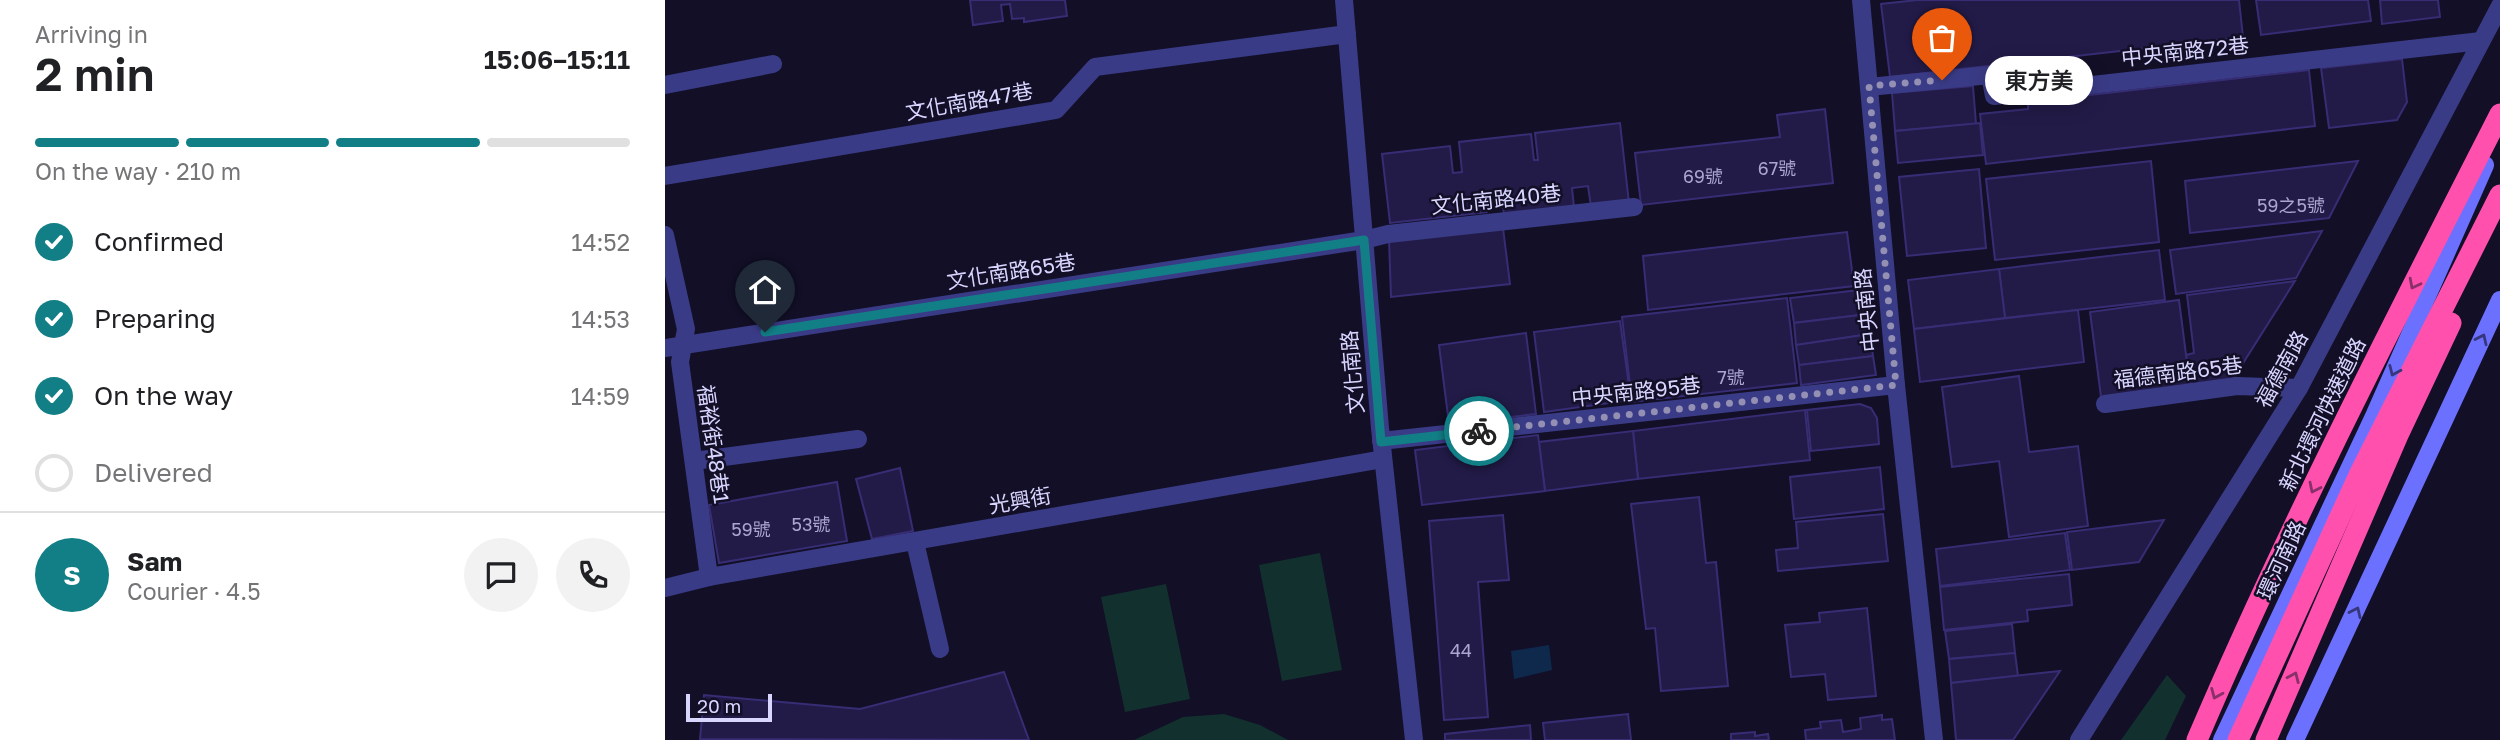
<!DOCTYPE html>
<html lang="en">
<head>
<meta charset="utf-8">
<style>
	:root { --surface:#fff; --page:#f2f2f2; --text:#202124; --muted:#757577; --line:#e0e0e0; --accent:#127f87 }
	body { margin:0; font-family:"Golos Text","Noto Sans TC",sans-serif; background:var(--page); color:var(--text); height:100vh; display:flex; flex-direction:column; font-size:26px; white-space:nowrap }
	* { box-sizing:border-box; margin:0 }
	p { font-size:23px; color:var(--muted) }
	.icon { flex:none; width:38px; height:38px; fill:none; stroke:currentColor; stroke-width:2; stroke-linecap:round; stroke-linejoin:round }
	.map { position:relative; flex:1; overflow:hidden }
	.details { display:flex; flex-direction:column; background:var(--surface); width:665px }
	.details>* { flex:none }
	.scale { position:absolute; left:21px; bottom:18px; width:86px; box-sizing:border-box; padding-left:7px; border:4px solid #d8d5ff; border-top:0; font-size:19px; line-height:24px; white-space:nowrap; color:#d8d5ff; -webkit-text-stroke:5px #120f27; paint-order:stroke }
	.pin { position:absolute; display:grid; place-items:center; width:60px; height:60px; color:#fff; margin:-72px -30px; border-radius:50% 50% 50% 0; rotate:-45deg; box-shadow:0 0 7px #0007 }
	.pin .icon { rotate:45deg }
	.courier { position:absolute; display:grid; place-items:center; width:70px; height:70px; margin:-35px; border:5px solid #127f87; border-radius:50%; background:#fff; color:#222; box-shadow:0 2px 9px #0007 }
	.bubble { position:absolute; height:49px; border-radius:24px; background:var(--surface); box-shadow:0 4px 18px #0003; font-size:23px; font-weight:600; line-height:49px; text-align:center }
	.head em { font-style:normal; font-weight:600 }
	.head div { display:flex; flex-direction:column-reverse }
	.head { display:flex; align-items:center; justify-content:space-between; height:119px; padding:0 35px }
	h1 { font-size:46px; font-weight:600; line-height:52px }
	.bar { display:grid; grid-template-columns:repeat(4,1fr); gap:10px 7px; align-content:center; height:84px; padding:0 35px }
	.bar i { height:9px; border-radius:5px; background:var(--line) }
	.bar .on { background:var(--accent) }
	.bar p { grid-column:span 4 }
	.line { display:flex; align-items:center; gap:18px; padding:0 35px; border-top:2px solid var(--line) }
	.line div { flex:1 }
	.round { display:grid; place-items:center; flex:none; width:74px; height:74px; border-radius:37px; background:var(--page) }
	ol { padding:0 35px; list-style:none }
	li { display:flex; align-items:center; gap:21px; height:77px }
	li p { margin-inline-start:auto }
	li .icon { padding:7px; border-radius:50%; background:var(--accent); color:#fff; stroke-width:4 }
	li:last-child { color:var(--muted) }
	li i { width:38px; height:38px; border:4px solid var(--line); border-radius:50% }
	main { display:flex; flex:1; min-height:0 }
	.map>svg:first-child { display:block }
</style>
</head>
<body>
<main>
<section class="details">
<div class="head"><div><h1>2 min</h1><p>Arriving in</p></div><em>15:06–15:11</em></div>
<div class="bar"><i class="on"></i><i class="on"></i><i class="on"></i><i></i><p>On the way · 210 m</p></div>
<ol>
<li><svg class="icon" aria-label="check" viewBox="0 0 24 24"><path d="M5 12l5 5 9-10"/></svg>Confirmed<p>14:52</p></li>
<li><svg class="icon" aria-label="check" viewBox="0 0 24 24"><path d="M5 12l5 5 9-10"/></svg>Preparing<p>14:53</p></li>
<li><svg class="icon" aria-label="check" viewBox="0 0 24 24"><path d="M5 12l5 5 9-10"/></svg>On the way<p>14:59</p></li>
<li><i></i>Delivered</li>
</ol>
<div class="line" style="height:126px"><b class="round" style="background:var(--accent);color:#fff">S</b><div><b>Sam</b><p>Courier · 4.5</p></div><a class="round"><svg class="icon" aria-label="chat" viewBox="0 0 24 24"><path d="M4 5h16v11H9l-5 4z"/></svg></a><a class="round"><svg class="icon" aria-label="phone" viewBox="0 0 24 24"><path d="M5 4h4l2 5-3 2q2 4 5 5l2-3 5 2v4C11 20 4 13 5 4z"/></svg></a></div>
</section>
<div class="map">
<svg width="1835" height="740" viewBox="0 0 1835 740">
	<rect width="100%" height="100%" fill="#120f27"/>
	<g fill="#12312e">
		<polygon points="655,553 677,670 617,681 594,565"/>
		<polygon points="501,584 525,699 460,712 436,597"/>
		<polygon points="1502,675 1521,696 1500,740 1456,740"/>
		<polygon points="559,714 595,725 623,740 469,740 518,717"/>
	</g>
	<polygon fill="#0e294c" points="884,645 887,670 849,679 846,651"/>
	<g fill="#221b48" stroke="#372d74" stroke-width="2">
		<polygon points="305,0 400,0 402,16 359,22 359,18 347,19 345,4 336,5 338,21 308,25"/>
		<polygon points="1252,0 1574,0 1578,37 1225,77 1216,4"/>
		<polygon points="1591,0 1703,0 1706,21 1596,35"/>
		<polygon points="1715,0 1773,0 1775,17 1717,24"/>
		<polygon points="1737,59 1742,102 1732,120 1664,128 1656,68"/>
		<polygon points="1644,70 1650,126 1321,164 1315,114 1363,109 1363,102"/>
		<polygon points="1308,86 1311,124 1230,131 1227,93"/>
		<polygon points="1160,109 1168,183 976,205 970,153 1115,137 1112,115"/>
		<polygon points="955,123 964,203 926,207 923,186 907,188 909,207 839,215 837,196 821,198 822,212 725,223 717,154 785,146 788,173 797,172 794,142 866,134 869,160 873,160 870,133"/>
		<polygon points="1315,123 1318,155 1233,163 1230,131"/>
		<polygon points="1486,161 1494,242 1330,260 1321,179"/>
		<polygon points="1693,161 1664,218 1525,233 1520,181"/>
		<polygon points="1314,169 1321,248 1242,256 1234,177"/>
		<polygon points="838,228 845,284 726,297 724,240"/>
		<polygon points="1657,231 1631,278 1511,294 1505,250"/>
		<polygon points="1182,232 1189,286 983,310 978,256"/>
		<polygon points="1494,250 1500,300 1340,318 1334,269"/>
		<polygon points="1334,269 1340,318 1249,329 1243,280"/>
		<polygon points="1630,281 1568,379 1525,386 1521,355 1529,353 1522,295"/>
		<polygon points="1194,290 1199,290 1203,314 1129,323 1125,298"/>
		<polygon points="1122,298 1132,383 967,402 957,317"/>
		<polygon points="1514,300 1525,386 1436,397 1425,312"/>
		<polygon points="1413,310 1419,362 1255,382 1249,329"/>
		<polygon points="1203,314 1205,334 1131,345 1129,323"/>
		<polygon points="955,321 966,400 879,412 869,332"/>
		<polygon points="861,333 871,414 784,424 774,345"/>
		<polygon points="1205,334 1208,356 1134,365 1131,345"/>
		<polygon points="1208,356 1211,375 1136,385 1134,365"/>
		<polygon points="1354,376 1364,452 1413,446 1423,526 1344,537 1334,461 1287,467 1277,387"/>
		<polygon points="1195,404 1206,408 1212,418 1214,444 1146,451 1142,410"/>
		<polygon points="1140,410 1145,460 973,479 968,431"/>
		<polygon points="968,431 973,479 880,491 874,442"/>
		<polygon points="873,435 880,491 757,505 750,450"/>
		<polygon points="1215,467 1219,509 1129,519 1125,477"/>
		<polygon points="235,468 248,531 207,539 191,479"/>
		<polygon points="172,482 182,541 54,563 44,505"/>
		<polygon points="1034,497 1041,563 1051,562 1063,686 996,691 990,628 981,629 966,504"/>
		<polygon points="1218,514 1223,561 1113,571 1111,550 1133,548 1131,522"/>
		<polygon points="838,515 844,580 813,582 823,717 779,720 764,521"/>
		<polygon points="1499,520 1474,562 1407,570 1402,532"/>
		<polygon points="1400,533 1405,570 1275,586 1271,549"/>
		<polygon points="1404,574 1407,605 1362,610 1363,621 1279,630 1275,587"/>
		<polygon points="1202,608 1211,696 1163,700 1160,674 1126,677 1120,625 1155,622 1154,613"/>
		<polygon points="1347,624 1350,653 1284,659 1280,631"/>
		<polygon points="1350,653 1353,676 1286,683 1284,659"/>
		<polygon points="1395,671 1348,740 1291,740 1286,683"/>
		<polygon points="339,672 364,740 35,739 39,695 195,709"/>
		<polygon points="963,714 966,740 880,740 878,723"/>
		<polygon points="1217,715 1217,720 1227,719 1230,740 1141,740 1140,730 1156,728 1155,722 1176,720 1178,732 1196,729 1195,718"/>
		<polygon points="865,725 866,740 780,740 780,734"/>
		<polygon points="1090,732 1090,736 1103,734 1104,740 1066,740 1066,734"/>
	</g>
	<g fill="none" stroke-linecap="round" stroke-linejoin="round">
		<g stroke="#3a3b86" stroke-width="18">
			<polyline points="0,85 108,64"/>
			<polyline points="1204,87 1325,75 1329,96 1816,41"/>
			<polyline points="0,176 391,110 430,67 682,34"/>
			<polyline points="0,235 21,329 15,362 44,577"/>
			<polyline points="0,348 699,240 723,234 969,207"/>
			<polyline points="1440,404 1572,386 1634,388"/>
			<polyline points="716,441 1231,385"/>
			<polyline points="29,461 193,439"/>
			<polyline points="250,542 275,649"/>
		</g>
		<g stroke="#3a3b86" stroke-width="18">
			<polyline points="679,0 715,428 749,740"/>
			<polyline points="1196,0 1231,385 1269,740"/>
			<polyline points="0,588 44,577 718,459"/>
			<polyline points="1414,740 1634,388 1835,6"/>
		</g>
		<g stroke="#6c70ff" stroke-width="18">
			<polyline points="1557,740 1710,414 1820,165"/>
			<polyline points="1630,740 1835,300"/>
		</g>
		<g stroke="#ff50ad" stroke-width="21">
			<path d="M1532,740C1623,527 1730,320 1835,114"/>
			<polyline points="1573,740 1694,475 1835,195"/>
			<polyline points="1601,740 1733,435 1786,323"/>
		</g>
	</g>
	<defs><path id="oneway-chevron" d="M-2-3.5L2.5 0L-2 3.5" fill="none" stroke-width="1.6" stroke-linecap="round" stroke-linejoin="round" transform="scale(1.75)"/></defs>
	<g stroke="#88306a">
		<use href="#oneway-chevron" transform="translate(1749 284) rotate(117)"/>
		<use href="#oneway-chevron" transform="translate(1649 488) rotate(116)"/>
		<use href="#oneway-chevron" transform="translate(1629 677) rotate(-66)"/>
		<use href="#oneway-chevron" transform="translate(1551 694) rotate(113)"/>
	</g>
	<g stroke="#36367d">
		<use href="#oneway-chevron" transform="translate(1817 339) rotate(-65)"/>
		<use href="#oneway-chevron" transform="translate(1729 371) rotate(114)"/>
		<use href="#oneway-chevron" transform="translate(1691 612) rotate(-65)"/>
	</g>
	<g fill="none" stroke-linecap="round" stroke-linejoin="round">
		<polyline stroke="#9390b3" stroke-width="7" stroke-dasharray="0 12.6" points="814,431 1231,385 1204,86 1277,80"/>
		<polyline stroke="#127f87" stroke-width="9" points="100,332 699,240 716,442 814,431"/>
	</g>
	<g text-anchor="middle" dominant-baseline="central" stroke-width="5" stroke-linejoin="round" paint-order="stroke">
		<g font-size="18" fill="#aaa6d1">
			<text x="1112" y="168">67號</text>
			<text x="1038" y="176">69號</text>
			<text x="1626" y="205">59之5號</text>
			<text x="1066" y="377">7號</text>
			<text x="146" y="524">53號</text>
			<text x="86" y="529">59號</text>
			<text x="796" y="650">44</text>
		</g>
		<g font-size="21" fill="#d8d5ff" stroke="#120f27">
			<text transform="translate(1520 51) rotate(-6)">中央南路72巷</text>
			<text transform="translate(304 101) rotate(-10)">文化南路47巷</text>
			<text transform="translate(831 199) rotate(-6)">文化南路40巷</text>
			<text transform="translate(346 271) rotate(-9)">文化南路65巷</text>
			<text transform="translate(1201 310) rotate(-96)">中央南路</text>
			<text transform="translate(1616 369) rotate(-61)">福德南路</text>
			<text transform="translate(687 372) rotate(-95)">文化南路</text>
			<text transform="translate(1513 372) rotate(-7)">福德南路65巷</text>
			<text transform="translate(971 391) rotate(-6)">中央南路95巷</text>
			<text transform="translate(1657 414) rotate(-64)">新北環河快速道路</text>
			<text transform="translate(49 444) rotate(82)">福裕街48巷1</text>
			<text transform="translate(355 500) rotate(-10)">光興街</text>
			<text transform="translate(1616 560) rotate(-65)">環河南路</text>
		</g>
	</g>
</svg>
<div class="scale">20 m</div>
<div class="pin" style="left:1277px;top:80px;background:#ea580c"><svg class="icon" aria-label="bag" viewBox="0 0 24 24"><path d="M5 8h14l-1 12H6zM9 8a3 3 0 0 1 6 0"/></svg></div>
<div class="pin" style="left:100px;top:332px;background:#1f2937"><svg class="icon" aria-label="home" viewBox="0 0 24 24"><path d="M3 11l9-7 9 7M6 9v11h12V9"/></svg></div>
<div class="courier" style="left:814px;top:431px"><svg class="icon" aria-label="bike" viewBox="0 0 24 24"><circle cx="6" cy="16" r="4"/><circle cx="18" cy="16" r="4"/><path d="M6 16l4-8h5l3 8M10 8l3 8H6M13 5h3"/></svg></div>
<div class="bubble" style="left:1320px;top:56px;width:108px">東方美</div>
</div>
</main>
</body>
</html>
